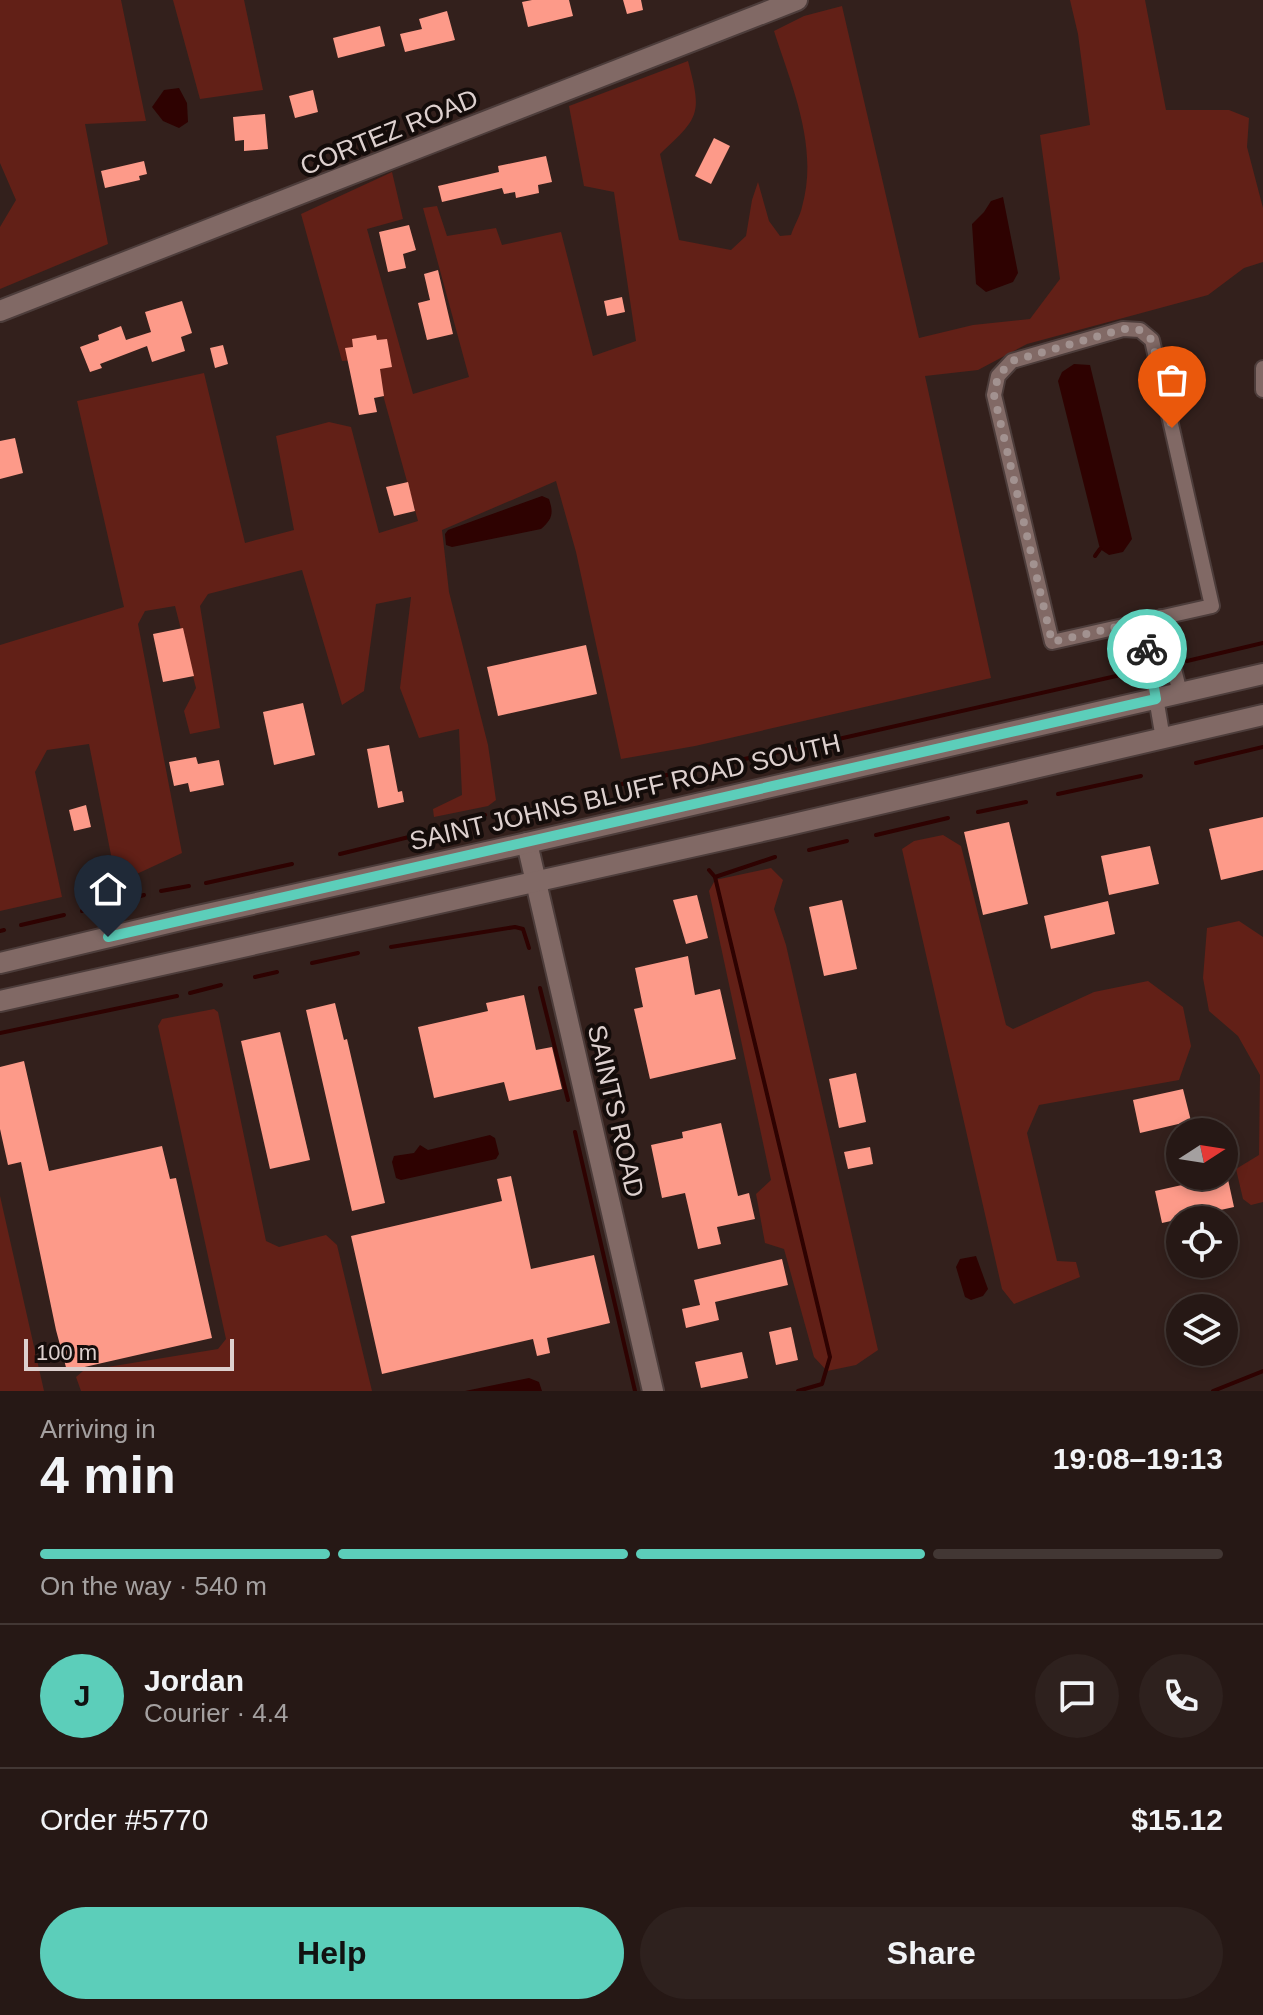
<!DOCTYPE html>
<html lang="en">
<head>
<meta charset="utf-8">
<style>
	:root { --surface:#261815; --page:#2e211e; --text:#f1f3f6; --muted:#a4a0a0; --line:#423734; --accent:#5cceba }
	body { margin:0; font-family:Arial,sans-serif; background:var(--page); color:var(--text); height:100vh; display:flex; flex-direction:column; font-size:30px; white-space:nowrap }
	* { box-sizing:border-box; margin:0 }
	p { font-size:26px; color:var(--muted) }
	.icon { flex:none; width:44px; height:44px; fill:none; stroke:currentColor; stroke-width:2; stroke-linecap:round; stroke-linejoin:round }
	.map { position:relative; height:1391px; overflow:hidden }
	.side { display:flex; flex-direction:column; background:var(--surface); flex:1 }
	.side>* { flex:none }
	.needle { width:52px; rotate:78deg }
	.buttons { position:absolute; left:1166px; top:1118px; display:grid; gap:16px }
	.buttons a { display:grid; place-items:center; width:72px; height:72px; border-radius:50%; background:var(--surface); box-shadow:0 4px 12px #0003,0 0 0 2px var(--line); font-size:40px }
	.scale { position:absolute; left:24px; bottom:20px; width:210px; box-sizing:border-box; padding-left:8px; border:4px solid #ddd0ce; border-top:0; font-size:22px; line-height:28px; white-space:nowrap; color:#ddd0ce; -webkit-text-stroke:6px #140c0a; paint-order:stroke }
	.pin { position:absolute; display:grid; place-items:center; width:68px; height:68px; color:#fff; margin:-82px -34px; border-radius:50% 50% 50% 0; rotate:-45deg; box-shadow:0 0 8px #0007 }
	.pin .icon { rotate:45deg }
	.courier { position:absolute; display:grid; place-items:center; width:80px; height:80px; margin:-40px; border:6px solid #5cceba; border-radius:50%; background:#fff; color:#222; box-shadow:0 2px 10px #0007 }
	.summary em { font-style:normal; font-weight:800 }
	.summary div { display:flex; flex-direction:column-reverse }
	.summary { display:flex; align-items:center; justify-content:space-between; height:136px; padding:0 40px }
	h1 { font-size:52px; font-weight:800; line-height:60px }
	.bar { display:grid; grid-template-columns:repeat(4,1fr); gap:12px 8px; align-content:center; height:96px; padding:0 40px }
	.bar i { height:10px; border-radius:6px; background:var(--line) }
	.bar .current { background:var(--accent) }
	.bar p { grid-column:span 4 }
	.line { display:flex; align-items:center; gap:20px; padding:0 40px; border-top:2px solid var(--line) }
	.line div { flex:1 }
	.round { display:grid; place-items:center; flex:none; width:84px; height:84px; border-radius:42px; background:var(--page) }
	.action { display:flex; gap:16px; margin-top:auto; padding:16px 40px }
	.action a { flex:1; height:92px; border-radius:48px; background:var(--accent); color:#111; font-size:32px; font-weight:800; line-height:92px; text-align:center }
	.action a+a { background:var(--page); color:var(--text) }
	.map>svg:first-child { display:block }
</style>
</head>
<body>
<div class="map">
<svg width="1263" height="1391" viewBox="0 0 1263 1391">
	<rect width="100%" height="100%" fill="#33201c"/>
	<g fill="#622017">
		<polygon points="0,0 121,0 146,121 85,124 108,244 0,289 0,227 16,200 0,163"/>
		<polygon points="173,0 244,0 263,90 200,99"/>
		<path d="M1070,0H1145L1166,110H1229L1249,118L1247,147L1263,208V262L1244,268L1208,295L1027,344L978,370L925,376L991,678L695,746L621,759L576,552L556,481L442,530L449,592L488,745L496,800L488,806L434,817L433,809L462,795L459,729L419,738L400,688L411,597L376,604L364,691L342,705L302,570L208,594L200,606L220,728L190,734L184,711L196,688L175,606L145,611L138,624L182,853L128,878L115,875L89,744L47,750L35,772L62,897L0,911V645L124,607L77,401L204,373L245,543L294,530L276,436L329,422L351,427L379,533L418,521L373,359L342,361L301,214L392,172L403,219L367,229L413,394L469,377L423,208L437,206L447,236L496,228L502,245L561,232L593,356L636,341L614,192L584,186L569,106L688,61C702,114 700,117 660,154L679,240L731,250L746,236L752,200L758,182L769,221L780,236L791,235C794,226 800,216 802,207C819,147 792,87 774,31L804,16L842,6L919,338L973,325L1030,319L1060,279L1040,135L1090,125L1078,34Z"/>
		<polygon points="943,835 961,846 1006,1025 1013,1029 1094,992 1148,981 1183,1007 1191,1046 1179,1080 1039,1105 1027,1133 1057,1261 1076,1262 1080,1277 1014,1304 1002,1289 902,849 914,841"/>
		<polygon points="771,868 783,880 774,909 786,945 878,1350 856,1365 827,1371 814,1357 784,1249 765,1243 756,1194 771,1180 709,891 715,880"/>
		<polygon points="1239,921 1263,937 1263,1202 1251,1205 1243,1199 1236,1169 1259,1155 1260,1075 1238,1036 1209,1011 1203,978 1207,928"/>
		<polygon points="214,1009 218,1012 266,1241 279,1247 326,1235 337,1245 372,1391 81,1391 76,1377 83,1371 218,1349 226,1339 158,1026 162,1019"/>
		<polygon points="0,1196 44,1391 0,1391"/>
	</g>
	<g fill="#2e0201">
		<polygon points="179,88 187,103 188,122 179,128 163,121 152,107 164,90"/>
		<polygon points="1003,197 1018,273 1013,282 986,292 976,284 972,224 984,212 991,201"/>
		<polygon points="1074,364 1090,365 1132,539 1123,552 1109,555 1100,549 1058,381 1062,372"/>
		<path d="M542,496L549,499C554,514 552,519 541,529L452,547L446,545L445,534L448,530Z"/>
		<polygon points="490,1135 495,1138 499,1154 496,1159 401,1180 396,1178 392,1162 394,1156 414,1153 420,1145 428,1150"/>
		<polygon points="976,1256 988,1289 983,1296 971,1300 965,1297 956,1267 960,1259"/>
		<polygon points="529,1378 539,1382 542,1391 465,1391"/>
	</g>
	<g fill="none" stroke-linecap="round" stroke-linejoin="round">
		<g stroke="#2e0201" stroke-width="4">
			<polyline points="1095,556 1100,549"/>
			<polyline points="1187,661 1263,643"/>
			<polyline points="812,745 1125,674"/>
			<polyline points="729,762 795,749"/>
			<polyline points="1196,763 1263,747"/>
			<polyline points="622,784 712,766"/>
			<polyline points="1058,794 1141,776"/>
			<polyline points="978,812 1026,802"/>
			<polyline points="426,834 485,815"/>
			<polyline points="876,835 948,818"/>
			<polyline points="809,850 847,841"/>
			<polyline points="340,854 409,837"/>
			<polyline points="709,870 715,877 775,857"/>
			<polyline points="715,877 830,1357 822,1384 798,1391"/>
			<polyline points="206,883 292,864"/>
			<polyline points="161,891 189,886"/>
			<polyline points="127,900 144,895"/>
			<polyline points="82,911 102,906"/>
			<polyline points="21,925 64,915"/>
			<polyline points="0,931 4,930"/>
			<polyline points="391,947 515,927 523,929 529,948"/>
			<polyline points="312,963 358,953"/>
			<polyline points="255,977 277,972"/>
			<polyline points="540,988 568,1100"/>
			<polyline points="190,993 221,985"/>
			<polyline points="0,1033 177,996"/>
			<polyline points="575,1132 635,1391"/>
			<polyline points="1213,1391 1263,1371"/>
		</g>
	</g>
	<g fill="#fd9a89">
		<polygon points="532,0 569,0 573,16 528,27 522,2"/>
		<polygon points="623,0 641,0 643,10 627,14"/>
		<polygon points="447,11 455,40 405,52 400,34 422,29 419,19"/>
		<polygon points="380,26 385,46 338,58 333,38"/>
		<polygon points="313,90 318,112 295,118 289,96"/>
		<polygon points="265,114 268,149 244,151 244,140 235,141 233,117"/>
		<polygon points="714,138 730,146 711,184 695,176"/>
		<polygon points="546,156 552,182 538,185 539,193 516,198 515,192 504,194 502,188 442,202 438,186 499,172 498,166"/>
		<polygon points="144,161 147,174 139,176 140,180 105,188 101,171"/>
		<polygon points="409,225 416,250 403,254 406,268 388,272 379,232"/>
		<polygon points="438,270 453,334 427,340 418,303 430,300 424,274"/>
		<polygon points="622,297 625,312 607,316 604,301"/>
		<polygon points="182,301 192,333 181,337 185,351 152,362 147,346 100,364 102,368 90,372 80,347 99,340 98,335 121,326 126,340 151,332 145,312"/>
		<polygon points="376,335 377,340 387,339 392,367 380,369 384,396 374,398 377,412 359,415 345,348 353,347 352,339"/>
		<polygon points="223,345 228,364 215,368 210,348"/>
		<polygon points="15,438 23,473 0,479 0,441"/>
		<polygon points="408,482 415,511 394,516 386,487"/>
		<polygon points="183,628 194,676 163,682 153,634"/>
		<polygon points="586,645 597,694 498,716 487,667"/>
		<polygon points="303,703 315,755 274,765 263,712"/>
		<polygon points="389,745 398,792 402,791 404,802 378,808 367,749"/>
		<polygon points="196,757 198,764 219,760 224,785 190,792 188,783 174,786 169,762"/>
		<polygon points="86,805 91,827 74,831 69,810"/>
		<polygon points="1263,817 1263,870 1221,880 1209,829"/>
		<polygon points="1009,822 1028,904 983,915 964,832"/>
		<polygon points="1150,846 1159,884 1109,895 1101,856"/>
		<polygon points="697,895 708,938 686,944 673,900"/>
		<polygon points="842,900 857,969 824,976 809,907"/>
		<polygon points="1108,901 1115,934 1051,949 1044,916"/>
		<polygon points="688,956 695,995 720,989 736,1059 650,1079 634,1009 643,1007 635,968"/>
		<polygon points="524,995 536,1050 552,1047 562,1089 509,1101 504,1082 434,1098 418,1027 488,1011 486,1003"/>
		<polygon points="335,1003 344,1040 347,1039 385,1203 352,1211 306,1010"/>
		<polygon points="280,1032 310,1160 270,1169 241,1041"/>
		<polygon points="24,1061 49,1171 162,1146 170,1179 176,1178 212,1338 67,1371 56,1330 21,1162 8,1165 0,1129 0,1067"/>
		<polygon points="856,1073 866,1122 839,1128 829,1079"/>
		<polygon points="1183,1089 1191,1121 1140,1133 1133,1100"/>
		<polygon points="721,1123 738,1196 749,1193 755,1219 717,1227 721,1244 698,1249 685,1193 662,1198 651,1145 683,1138 682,1132"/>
		<polygon points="870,1147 873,1164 848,1169 844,1152"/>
		<polygon points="1227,1175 1234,1207 1162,1223 1155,1191"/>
		<polygon points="511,1176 531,1269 594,1255 610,1323 547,1338 550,1353 537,1356 533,1339 382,1374 351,1236 502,1201 497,1179"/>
		<polygon points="782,1259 788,1285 715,1302 719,1320 686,1328 682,1309 700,1305 694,1280"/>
		<polygon points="791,1327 798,1360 776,1365 769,1332"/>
		<polygon points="742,1352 748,1378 701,1388 695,1362"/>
	</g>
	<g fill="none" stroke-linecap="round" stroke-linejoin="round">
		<defs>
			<g id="street">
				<polygon points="1123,329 1140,330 1152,340 1212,606 1052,642 994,395 998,376 1012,361"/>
				<polyline points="1263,368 1263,390"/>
				<polyline points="1161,617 1180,693"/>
				<polyline points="1143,621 1163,739"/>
			</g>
			<g id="secondary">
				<polyline points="0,311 797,0"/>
				<polyline points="527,843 653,1391"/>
				<polyline points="0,963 189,918 527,843 1263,674"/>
				<polyline points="0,1001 785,826 1263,715"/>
			</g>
		</defs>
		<use href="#street" stroke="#4d3d3b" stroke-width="18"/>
		<use href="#secondary" stroke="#4d3d3b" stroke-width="24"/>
		<use href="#street" stroke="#816965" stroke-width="14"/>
		<use href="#secondary" stroke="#816965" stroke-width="20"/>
	</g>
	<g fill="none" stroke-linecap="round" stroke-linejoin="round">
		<polyline stroke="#a29290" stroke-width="8" stroke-dasharray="0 14.4" points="1147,649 1143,621 1052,642 994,395 998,376 1012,361 1123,329 1140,330 1152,340 1172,428"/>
		<polyline stroke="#5cceba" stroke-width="10" points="108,937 1156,699 1147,649"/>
	</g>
	<g text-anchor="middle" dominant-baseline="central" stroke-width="8" stroke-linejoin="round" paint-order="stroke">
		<g font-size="26" fill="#ddd0ce" stroke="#140c0a">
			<text transform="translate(389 132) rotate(-22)">CORTEZ ROAD</text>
			<text transform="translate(625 792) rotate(-13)">SAINT JOHNS BLUFF ROAD SOUTH</text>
			<text transform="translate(616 1111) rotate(77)">SAINTS ROAD</text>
		</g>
	</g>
</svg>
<div class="buttons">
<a><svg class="needle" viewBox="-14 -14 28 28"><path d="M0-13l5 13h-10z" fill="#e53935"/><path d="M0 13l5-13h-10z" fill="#a4a0a0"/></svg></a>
<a><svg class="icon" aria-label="locate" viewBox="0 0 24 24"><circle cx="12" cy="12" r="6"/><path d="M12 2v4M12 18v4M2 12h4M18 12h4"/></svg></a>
<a><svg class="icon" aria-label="layers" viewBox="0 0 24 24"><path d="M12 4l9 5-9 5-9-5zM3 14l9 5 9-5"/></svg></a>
</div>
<div class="scale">100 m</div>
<div class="pin" style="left:1172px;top:428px;background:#ea580c"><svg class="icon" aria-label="bag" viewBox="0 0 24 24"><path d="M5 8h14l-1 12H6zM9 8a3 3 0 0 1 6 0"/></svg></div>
<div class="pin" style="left:108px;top:937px;background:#1f2937"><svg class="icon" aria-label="home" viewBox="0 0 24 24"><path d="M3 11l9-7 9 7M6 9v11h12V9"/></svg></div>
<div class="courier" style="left:1147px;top:649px"><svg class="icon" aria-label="bike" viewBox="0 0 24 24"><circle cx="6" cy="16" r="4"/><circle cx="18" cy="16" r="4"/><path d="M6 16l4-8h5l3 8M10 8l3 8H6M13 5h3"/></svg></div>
</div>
<section class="side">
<div class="summary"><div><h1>4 min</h1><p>Arriving in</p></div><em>19:08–19:13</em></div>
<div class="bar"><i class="current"></i><i class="current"></i><i class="current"></i><i></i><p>On the way · 540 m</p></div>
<div class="line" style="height:144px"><b class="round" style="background:var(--accent);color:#111">J</b><div><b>Jordan</b><p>Courier · 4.4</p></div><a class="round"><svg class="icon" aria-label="chat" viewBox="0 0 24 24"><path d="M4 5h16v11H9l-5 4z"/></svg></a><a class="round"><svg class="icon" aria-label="phone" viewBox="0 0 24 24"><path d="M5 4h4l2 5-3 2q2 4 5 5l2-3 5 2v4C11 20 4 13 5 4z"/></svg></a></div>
<div class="line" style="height:104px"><div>Order #5770</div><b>$15.12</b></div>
<div class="action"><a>Help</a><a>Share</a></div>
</section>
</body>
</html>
